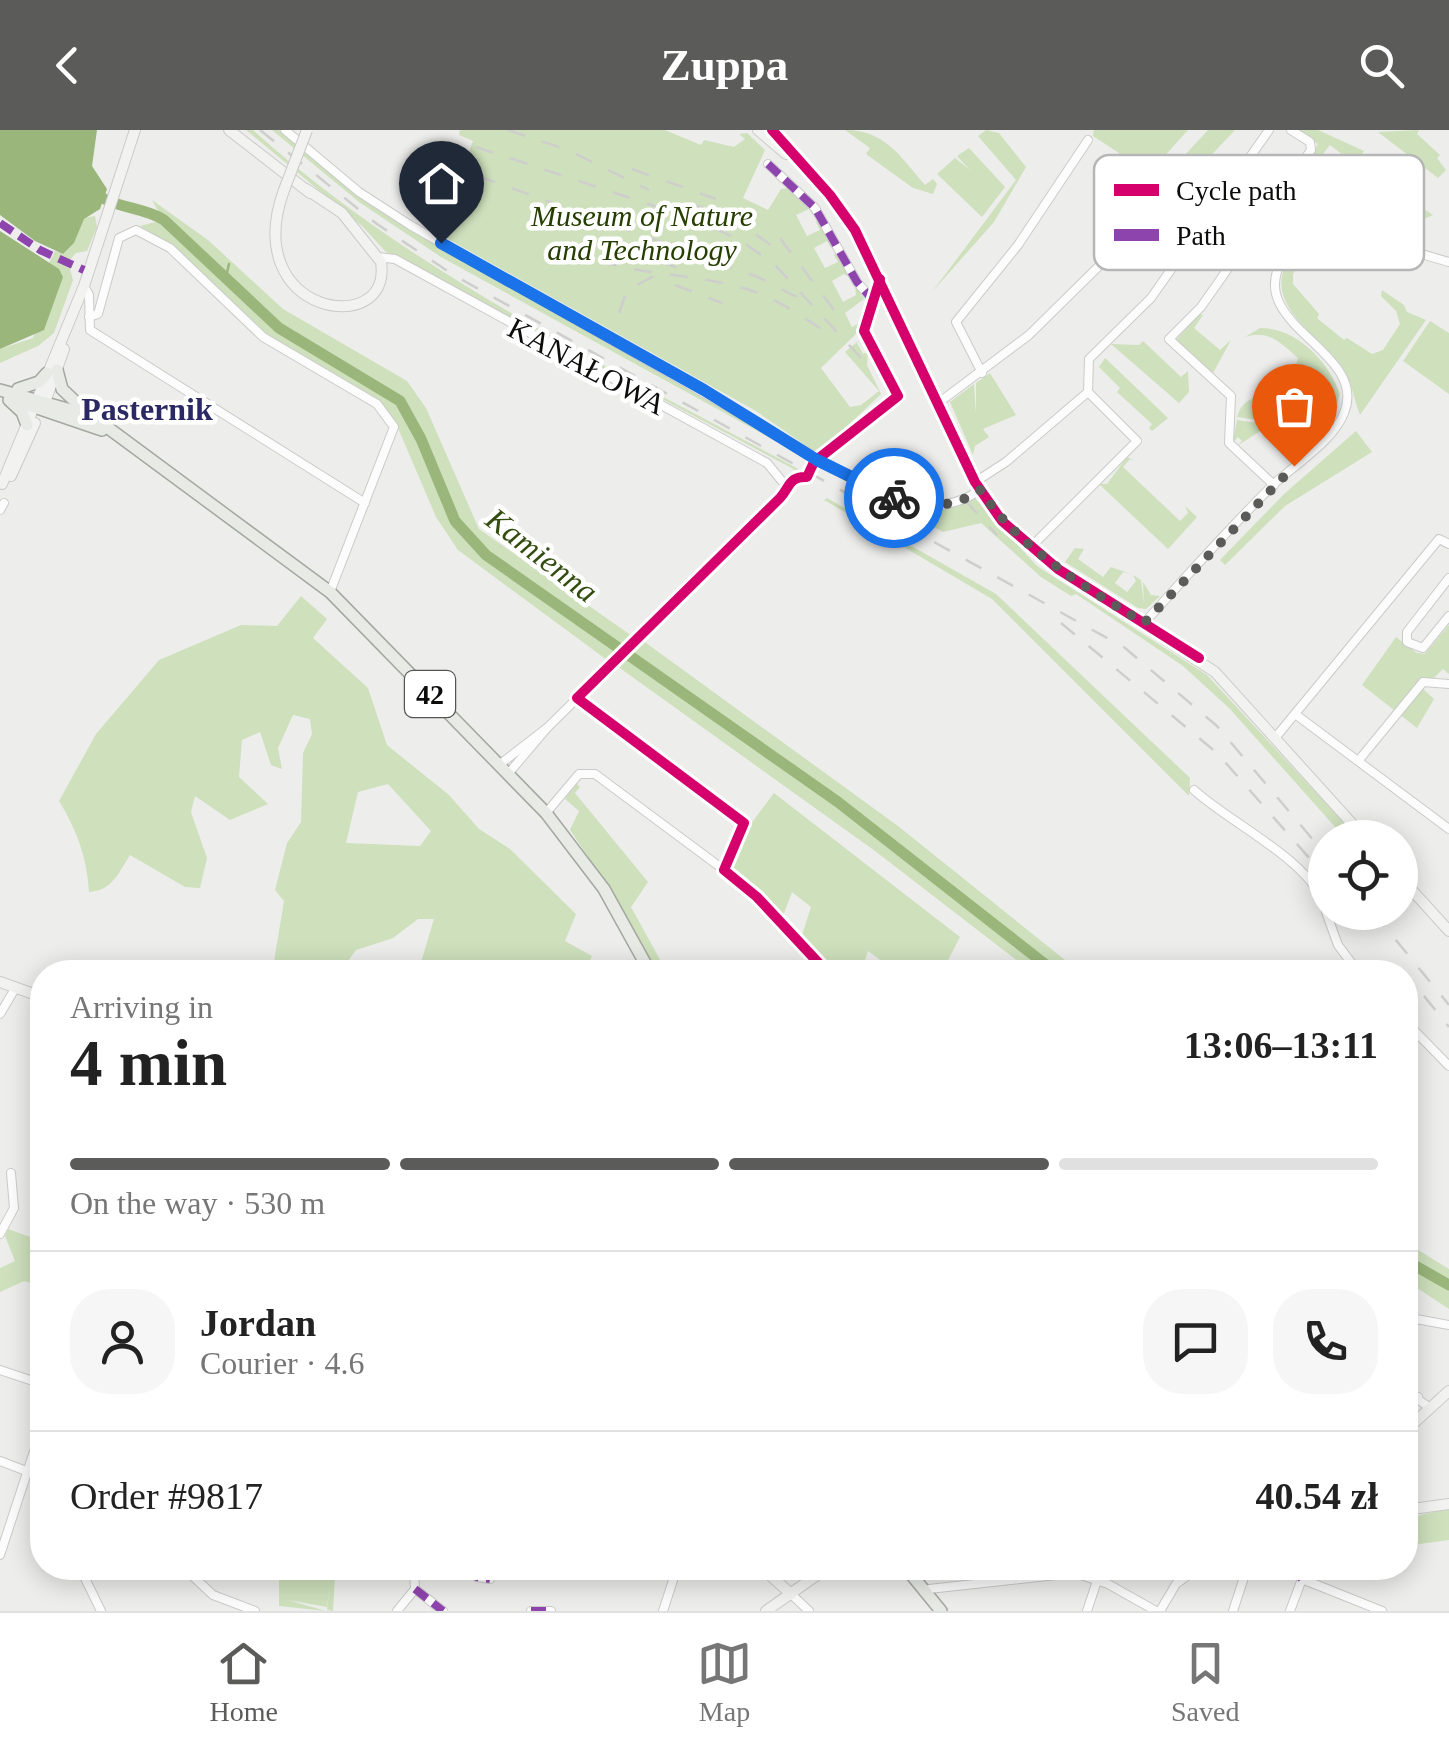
<!DOCTYPE html>
<html lang="en">
<head>
<meta charset="utf-8">
<style>
	:root { --surface:#fff; --page:#f6f6f6; --text:#222; --muted:#767676; --line:#e0e0e0; --accent:#5b5c5a }
	body { margin:0; font-family:Georgia,serif; background:var(--page); color:var(--text); height:100vh; display:flex; flex-direction:column; font-size:38px; white-space:nowrap }
	* { box-sizing:border-box; margin:0 }
	p { font-size:32px; color:var(--muted) }
	.icon { flex:none; width:55px; height:55px; fill:none; stroke:currentColor; stroke-width:2; stroke-linecap:round; stroke-linejoin:round }
	.map { position:relative; flex:1; overflow:hidden }
	.details { position:absolute; left:30px; top:830px; width:1388px; height:620px; display:flex; flex-direction:column; background:var(--surface); border-radius:40px; box-shadow:0 5px 25px #0003 }
	.details>* { flex:none }
	.tools { position:absolute; left:1308px; top:690px; display:grid; gap:20px }
	.tools a { display:grid; place-items:center; width:110px; height:110px; border-radius:50%; background:var(--surface); box-shadow:0 5px 25px #0003; font-size:50px }
	.pin { position:absolute; display:grid; place-items:center; width:85px; height:85px; color:#fff; margin:-102px -42px; border-radius:50% 50% 50% 0; rotate:-45deg; box-shadow:0 0 10px #0007 }
	.pin .icon { rotate:45deg }
	.courier { position:absolute; display:grid; place-items:center; width:100px; height:100px; margin:-50px; border:8px solid #1a73e8; border-radius:50%; background:#fff; color:#222; box-shadow:0 2px 12px #0007 }
	.overview em { font-style:normal; font-weight:700 }
	.overview div { display:flex; flex-direction:column-reverse }
	.overview { display:flex; align-items:center; justify-content:space-between; height:170px; padding:0 40px }
	h1 { font-size:65px; font-weight:700; line-height:75px }
	.bar { display:grid; grid-template-columns:repeat(4,1fr); gap:15px 10px; align-content:center; height:120px; padding:0 40px }
	.bar i { height:12px; border-radius:8px; background:var(--line) }
	.bar .active { background:var(--accent) }
	.bar p { grid-column:span 4 }
	.line { display:flex; align-items:center; gap:25px; padding:0 40px; border-top:2px solid var(--line) }
	.line div { flex:1 }
	.round { display:grid; place-items:center; flex:none; width:105px; height:105px; border-radius:40px; background:var(--page) }
	header { display:flex; justify-content:space-between; align-items:center; height:130px; padding:0 40px; background:var(--accent); color:#fff; font-size:45px; font-weight:700 }
	.tabs { display:flex; justify-content:space-around; align-items:center; height:140px; border-top:2px solid var(--line); background:var(--surface); font-size:28px; color:var(--muted) }
	.tabs a { display:grid; justify-items:center; gap:5px }
	.tabs .active { color:var(--accent) }
	.map>svg:first-child { display:block }
</style>
</head>
<body>
<header><svg class="icon" aria-label="back" viewBox="0 0 24 24"><path d="M15 5l-7 7 7 7"/></svg>Zuppa<svg class="icon" aria-label="search" viewBox="0 0 24 24"><circle cx="10" cy="10" r="6"/><path d="M15 15l6 6"/></svg></header>
<div class="map">
<svg width="1449" height="1481" viewBox="0 0 1449 1481">
	<rect width="100%" height="100%" fill="#edeeec"/>
	<g fill="#cee0bc" fill-rule="evenodd">
		<path d="M246,0H253C415,146 613,238 802,341L801,343L386,122L362,96Z"/>
		<polygon points="272,0 279,0 353,62 412,101 782,307 808,329 441,127 359,72"/>
		<polygon points="460,0 665,0 701,15 704,10 734,17 745,9 739,4 747,3 765,20 743,68 768,80 781,59 795,57 817,83 813,85 809,79 796,85 807,106 820,100 816,92 820,90 834,116 831,118 827,111 814,118 825,138 838,132 834,125 838,122 852,149 844,144 832,151 843,172 856,165 855,155 864,169 845,183 852,197 861,192 860,200 821,238 850,277 861,275 879,261 845,222 862,208 857,213 863,224 868,222 867,235 881,264 818,324 756,281 439,104 473,11 459,5"/>
		<path d="M845,0C885,0 900,26 925,55L933,49L937,54L933,64L913,58L866,24L870,18Z"/>
		<polygon points="986,0 999,3 1026,37 994,92 932,162 1016,50 978,6"/>
		<polygon points="1094,0 1188,0 1151,41 1151,59 1121,36 1119,23 1093,6"/>
		<polygon points="1208,0 1235,0 1182,56 1175,73 1163,70 1155,78 1148,73 1154,44 1162,50"/>
		<polygon points="1294,0 1318,0 1364,21 1356,35 1330,15 1304,48 1309,53 1302,61 1312,88 1296,106 1305,88 1289,72 1292,66 1287,62 1318,14"/>
		<polygon points="1419,0 1417,4 1440,25 1437,28 1446,40 1438,48 1378,2"/>
		<polygon points="969,18 1005,57 982,87 937,44 955,28 970,40 957,26"/>
		<polygon points="1407,57 1417,73 1412,84 1407,80 1397,91 1408,100 1417,89 1413,85 1418,75 1433,85 1424,89 1405,114 1375,106"/>
		<polygon points="152,70 208,110 283,179 407,251 426,278 479,399 632,506 607,530 458,420 436,387 398,298 379,273 270,207 174,117 140,96 163,90"/>
		<polygon points="95,86 97,97 87,121 76,123 68,132 73,150 54,203 38,216 0,233 0,219 33,208 59,140 49,133 55,121 63,124 74,113 84,88"/>
		<path d="M1333,108L1379,120L1386,130L1379,136L1371,124L1367,127L1357,124V118L1333,115L1331,120L1302,129L1293,144V154L1319,184L1317,188L1344,210L1347,208L1372,224L1383,220L1400,194L1396,181L1381,166L1382,160L1404,175L1407,182L1426,190L1360,285C1353,267 1352,250 1340,234C1318,203 1264,177 1287,132C1297,114 1315,109 1333,108Z"/>
		<polygon points="1199,184 1203,185 1194,198 1220,220 1231,210 1213,243 1175,211"/>
		<polygon points="1430,191 1449,203 1449,264 1403,231"/>
		<path d="M1260,198C1295,197 1329,231 1340,264L1331,294L1317,288L1319,277L1290,256L1298,228C1280,213 1269,199 1245,207Z"/>
		<polygon points="1143,211 1181,247 1188,241 1189,262 1179,273 1111,214 1139,215"/>
		<polygon points="1105,228 1168,288 1152,301 1149,298 1152,294 1117,262 1120,258 1099,237"/>
		<polygon points="990,243 1016,285 983,299 989,307 975,316 973,325 950,272 974,254 976,285 976,253"/>
		<path d="M1275,265L1271,269L1301,296L1237,287C1242,268 1258,266 1275,265Z"/>
		<polygon points="1237,290 1300,299 1300,323 1291,331 1293,324 1268,296 1237,316 1242,311 1238,307 1233,312"/>
		<polygon points="1356,301 1372,322 1285,376 1225,435 1220,430 1284,364"/>
		<polygon points="1127,327 1136,331 1130,329 1123,337 1180,391 1188,383 1185,376 1197,387 1168,419 1099,354 1107,354"/>
		<polygon points="818,333 923,384 927,379 956,376 974,367 1037,436 1207,545 1357,707 1344,707 1230,579 1183,536 1076,464 1071,466 1041,447 981,393 943,402"/>
		<polygon points="827,368 996,464 1190,648 1189,666 992,469 824,370"/>
		<polygon points="1075,418 1084,419 1078,429 1103,447 1111,437 1131,444 1123,442 1115,453 1127,462 1136,451 1133,445 1141,450 1144,474 1143,452 1151,465 1160,466 1146,479 1138,478 1065,432"/>
		<path d="M301,466L327,489L313,508L368,558L387,615L449,665L479,699L510,719L576,784L565,811L592,826L584,842H418L434,789H418L393,808L356,820L340,842H291L274,831L284,771L275,760L287,713L301,692L303,623L312,604L310,589L293,585L278,618L282,639L271,635L260,602L242,610L239,647L268,674L230,690L195,666L191,682L207,728L200,758L185,757L130,725C119,742 112,761 89,762C87,728 77,700 59,671L96,604L159,530L241,495L277,496ZM388,654L431,701L420,716L346,713L358,662Z"/>
		<polygon points="1449,495 1449,544 1443,539 1423,559 1434,569 1417,598 1362,555 1396,507 1417,523 1425,524"/>
		<polygon points="642,510 898,696 1080,842 1032,842 875,721 617,536"/>
		<polygon points="576,653 580,657 575,663 648,752 631,777 663,835 651,833 618,771 570,700 579,681 565,669"/>
		<polygon points="774,663 960,807 942,842 896,842 868,821 861,842 836,842 802,805 811,777 792,762 783,786 730,737 750,695"/>
		<polygon points="8,1099 42,1111 41,1156 24,1151 0,1162 0,1138 15,1131 5,1106"/>
		<polygon points="1405,1112 1449,1139 1449,1179 1405,1150"/>
		<polygon points="1449,1378 1449,1410 1405,1416 1405,1389"/>
		<polygon points="331,1441 335,1446 333,1481 327,1480 330,1453 327,1477 288,1470 326,1481 279,1476 279,1443 285,1447 329,1447"/>
	</g>
	<g fill="#9ab67b">
		<polygon points="0,0 97,0 92,36 107,59 100,79 84,89 74,113 63,124 35,111 0,85"/>
		<polygon points="0,101 59,139 63,147 44,200 0,219"/>
	</g>
	<g fill="none" stroke-linecap="round" stroke-linejoin="round">
		<polyline stroke="#9ab67b" stroke-width="2.5" points="226,147 229,134"/>
		<g stroke="#9ab67b" stroke-width="11">
			<path d="M92,59C106,78 143,76 164,90L279,198L400,271L421,309L455,391L486,425L838,672L1055,842"/>
			<polyline points="1405,1130 1449,1155"/>
		</g>
		<defs>
			<g id="street">
				<path d="M285,0L359,62L410,95L865,355C904,375 942,386 980,360"/>
				<polyline points="768,34 815,78 857,152 871,168"/>
				<polyline points="377,127 395,129 767,333 786,356 780,368"/>
				<polyline points="84,156 89,165 90,200 365,373"/>
				<polyline points="89,187 98,184 119,108 136,100 170,118 263,207 377,274 394,297 330,462"/>
				<polyline points="982,243 956,192 1018,115 1088,10"/>
				<polyline points="937,274 1029,205 1165,71"/>
				<polyline points="975,352 1006,332 1088,262"/>
				<polyline points="1274,355 1229,313 1231,266 1169,209 1201,177 1311,20 1310,12 1291,0"/>
				<polyline points="0,380 4,373"/>
				<polyline points="1030,418 1137,311 1088,262 1089,229 1151,168 1269,0"/>
				<polyline points="1449,448 1407,502 1407,512 1423,518 1449,486"/>
				<path d="M1144,493C1187,446 1229,398 1275,353C1297,333 1333,311 1344,283C1370,220 1240,195 1284,127C1315,81 1406,121 1449,132"/>
				<polyline points="1295,584 1449,699"/>
				<polyline points="1275,608 1439,409 1449,414"/>
				<polyline points="1359,630 1423,552 1449,554"/>
				<polyline points="499,635 547,598"/>
				<polyline points="508,644 547,598 777,371"/>
				<path d="M1194,660C1231,694 1312,731 1325,777"/>
				<polyline points="546,683 579,644 595,644 747,757 827,842"/>
				<polyline points="1326,782 1338,815 1358,842"/>
				<polyline points="0,884 16,857"/>
				<polyline points="1405,891 1449,936"/>
				<polyline points="0,1104 14,1078 11,1043"/>
				<polyline points="1405,1187 1449,1195"/>
				<polyline points="0,1240 42,1254"/>
				<polyline points="1405,1260 1430,1278"/>
				<polyline points="1405,1284 1418,1267"/>
				<polyline points="0,1331 34,1344 42,1361"/>
				<polyline points="0,1425 42,1297"/>
				<polyline points="80,1438 101,1481"/>
				<polyline points="184,1438 213,1465 255,1481"/>
				<polyline points="467,1438 477,1447 490,1449"/>
				<polyline points="415,1459 443,1481"/>
				<polyline points="929,1459 1075,1443 1108,1454 1156,1481"/>
				<polyline points="791,1464 809,1481"/>
				<polyline points="397,1481 415,1459 414,1438"/>
				<polyline points="531,1481 551,1481"/>
				<polyline points="663,1481 677,1438"/>
				<polyline points="1087,1481 1097,1451"/>
				<polyline points="1160,1481 1176,1454 1198,1438"/>
				<polyline points="1233,1481 1247,1438"/>
				<polyline points="1290,1481 1302,1449 1382,1481"/>
			</g>
			<g id="secondary">
				<polyline points="229,0 310,63"/>
				<polyline points="758,0 786,24"/>
				<polyline points="772,0 830,65 855,100 975,352 1002,391 1058,439 1215,542 1365,708"/>
				<path d="M284,60C238,186 393,209 381,132L342,83L306,59"/>
				<polyline points="43,278 64,219"/>
				<polyline points="11,346 35,293"/>
				<polyline points="2,354 84,156 135,0"/>
				<polyline points="1400,747 1449,801"/>
				<polyline points="0,852 42,867"/>
				<polyline points="1405,1301 1449,1261"/>
				<polyline points="1405,1380 1449,1374"/>
				<polyline points="762,1438 791,1464"/>
				<polyline points="766,1481 827,1438"/>
			</g>
			<g id="primary">
				<polyline points="57,240 62,259 81,277"/>
				<polyline points="18,259 39,252 47,243"/>
				<polyline points="0,260 92,286 330,462 546,683 604,759 650,842"/>
				<polyline points="11,269 102,300"/>
				<polyline points="9,270 22,282 27,295"/>
				<polyline points="906,1438 941,1481"/>
			</g>
		</defs>
		<use href="#street" stroke="#cacbc9" stroke-width="10"/>
		<use href="#secondary" stroke="#cacbc9" stroke-width="12"/>
		<use href="#primary" stroke="#a4a89f" stroke-width="14"/>
		<use href="#street" stroke="#fcfcfc" stroke-width="8"/>
		<use href="#secondary" stroke="#f2f3f1" stroke-width="10"/>
		<use href="#primary" stroke="#e8eae5" stroke-width="11"/>
		<g stroke="#cececd" stroke-width="2.5" stroke-dasharray="18 18" stroke-linecap="butt">
			<polyline points="260,0 377,94 455,146 1125,518 1217,596 1325,724"/>
			<polyline points="508,0 568,20 649,60"/>
			<polyline points="476,17 694,89 740,110 775,135 861,228"/>
			<polyline points="632,39 716,69"/>
			<polyline points="478,46 758,147 797,167"/>
			<polyline points="691,74 734,89 782,123"/>
			<polyline points="780,108 837,184"/>
			<polyline points="625,121 679,138"/>
			<path d="M599,131C652,147 709,144 761,164C785,174 807,190 829,204"/>
			<polyline points="675,155 722,173"/>
			<polyline points="619,183 627,160 654,146"/>
			<polyline points="965,370 997,405"/>
			<polyline points="1061,493 1217,623 1325,746"/>
			<polyline points="1373,782 1449,875"/>
			<polyline points="1424,866 1449,897"/>
		</g>
		<defs>
			<polyline id="secondary-bridge" points="284,60 307,0"/>
		</defs>
		<use href="#secondary-bridge" stroke="#cacbc9" stroke-width="12" stroke-linecap="butt"/>
		<use href="#secondary-bridge" stroke="#f2f3f1" stroke-width="10"/>
		<g stroke="#8e44ad" stroke-width="8" stroke-dasharray="15 8" stroke-linecap="butt">
			<polyline points="768,34 815,78 857,152 871,168"/>
			<polyline points="0,93 40,120 84,140"/>
			<polyline points="467,1438 477,1447 490,1449"/>
			<polyline points="1291,1438 1302,1449"/>
			<polyline points="415,1459 443,1481"/>
			<polyline points="531,1481 551,1481"/>
		</g>
		<defs>
			<g id="cycleway">
				<polyline points="772,0 830,65 855,100 975,352 1002,391 1058,439 1199,528"/>
				<path d="M827,842L757,767L724,740L744,693L577,568L780,368C790,357 789,346 807,347L814,332L898,266L864,201L880,149"/>
			</g>
		</defs>
		<use href="#cycleway" stroke="#fff" stroke-width="16"/>
		<use href="#cycleway" stroke="#d6006c" stroke-width="10"/>
	</g>
	<g fill="none" stroke-linecap="round" stroke-linejoin="round">
		<path stroke="#5b5c5a" stroke-width="10" stroke-dasharray="0 18" d="M894,368C926,377 950,380 980,360C1022,421 1082,455 1144,493L1294,336"/>
		<polyline stroke="#1a73e8" stroke-width="12" points="441,113 704,260 817,330 894,368"/>
	</g>
	<g text-anchor="middle" dominant-baseline="central" stroke-width="9" stroke-linejoin="round" paint-order="stroke">
		<rect fill="#fff" stroke="#555654" stroke-width="2.5" x="405" y="541" width="50" height="46" rx="8"/>
		<g font-size="28" font-weight="bold" fill="#0c0d0b">
			<text x="430" y="564">42</text>
		</g>
		<g font-size="30" font-style="italic" fill="#263e00" stroke="#fff">
			<text x="642" y="85">Museum of Nature<tspan x="642" dy="34">and Technology</tspan></text>
		</g>
		<g font-size="30" fill="#0c0d0b" stroke="#fff">
			<text transform="translate(587 236) rotate(28)">KANAŁOWA</text>
		</g>
		<g font-size="32" font-weight="bold" fill="#2a2963" stroke="#fff">
			<text x="147" y="279">Pasternik</text>
		</g>
		<g font-size="32" font-style="italic" fill="#334d10" stroke="#fff">
			<text transform="translate(542 425) rotate(38)">Kamienna</text>
		</g>
	</g>
	<rect x="1094" y="25" width="330" height="115" rx="15" fill="#fff" stroke="#b6b6b6" stroke-width="2.5"/>
	<rect x="1114" y="54" width="45" height="12" fill="#d6006c"/>
	<rect x="1114" y="99" width="45" height="12" fill="#8e44ad"/>
	<g font-size="28" fill="#0c0d0b">
		<text x="1176" y="70">Cycle path</text>
		<text x="1176" y="115">Path</text>
	</g>
</svg>
<div class="tools">
<a><svg class="icon" aria-label="locate" viewBox="0 0 24 24"><circle cx="12" cy="12" r="6"/><path d="M12 2v4M12 18v4M2 12h4M18 12h4"/></svg></a>
</div>
<div class="pin" style="left:1294px;top:336px;background:#ea580c"><svg class="icon" aria-label="bag" viewBox="0 0 24 24"><path d="M5 8h14l-1 12H6zM9 8a3 3 0 0 1 6 0"/></svg></div>
<div class="pin" style="left:441px;top:113px;background:#1f2937"><svg class="icon" aria-label="home" viewBox="0 0 24 24"><path d="M3 11l9-7 9 7M6 9v11h12V9"/></svg></div>
<div class="courier" style="left:894px;top:368px"><svg class="icon" aria-label="bike" viewBox="0 0 24 24"><circle cx="6" cy="16" r="4"/><circle cx="18" cy="16" r="4"/><path d="M6 16l4-8h5l3 8M10 8l3 8H6M13 5h3"/></svg></div>
<section class="details">
<div class="overview"><div><h1>4 min</h1><p>Arriving in</p></div><em>13:06–13:11</em></div>
<div class="bar"><i class="active"></i><i class="active"></i><i class="active"></i><i></i><p>On the way · 530 m</p></div>
<div class="line" style="height:180px"><a class="round"><svg class="icon" aria-label="person" viewBox="0 0 24 24"><circle cx="12" cy="8" r="4"/><path d="M4 21q1-7 8-7t8 7"/></svg></a><div><b>Jordan</b><p>Courier · 4.6</p></div><a class="round"><svg class="icon" aria-label="chat" viewBox="0 0 24 24"><path d="M4 5h16v11H9l-5 4z"/></svg></a><a class="round"><svg class="icon" aria-label="phone" viewBox="0 0 24 24"><path d="M5 4h4l2 5-3 2q2 4 5 5l2-3 5 2v4C11 20 4 13 5 4z"/></svg></a></div>
<div class="line" style="height:130px"><div>Order #9817</div><b>40.54 zł</b></div>
</section>
</div>
<nav class="tabs">
<a class="active"><svg class="icon" aria-label="home" viewBox="0 0 24 24"><path d="M3 11l9-7 9 7M6 9v11h12V9"/></svg>Home</a>
<a><svg class="icon" aria-label="map" viewBox="0 0 24 24"><path d="M3 6l6-2 6 2 6-2v14l-6 2-6-2-6 2zM9 4v14M15 6v14"/></svg>Map</a>
<a><svg class="icon" aria-label="saved" viewBox="0 0 24 24"><path d="M7 4h10v16l-5-4-5 4z"/></svg>Saved</a>
</nav>
</body>
</html>
